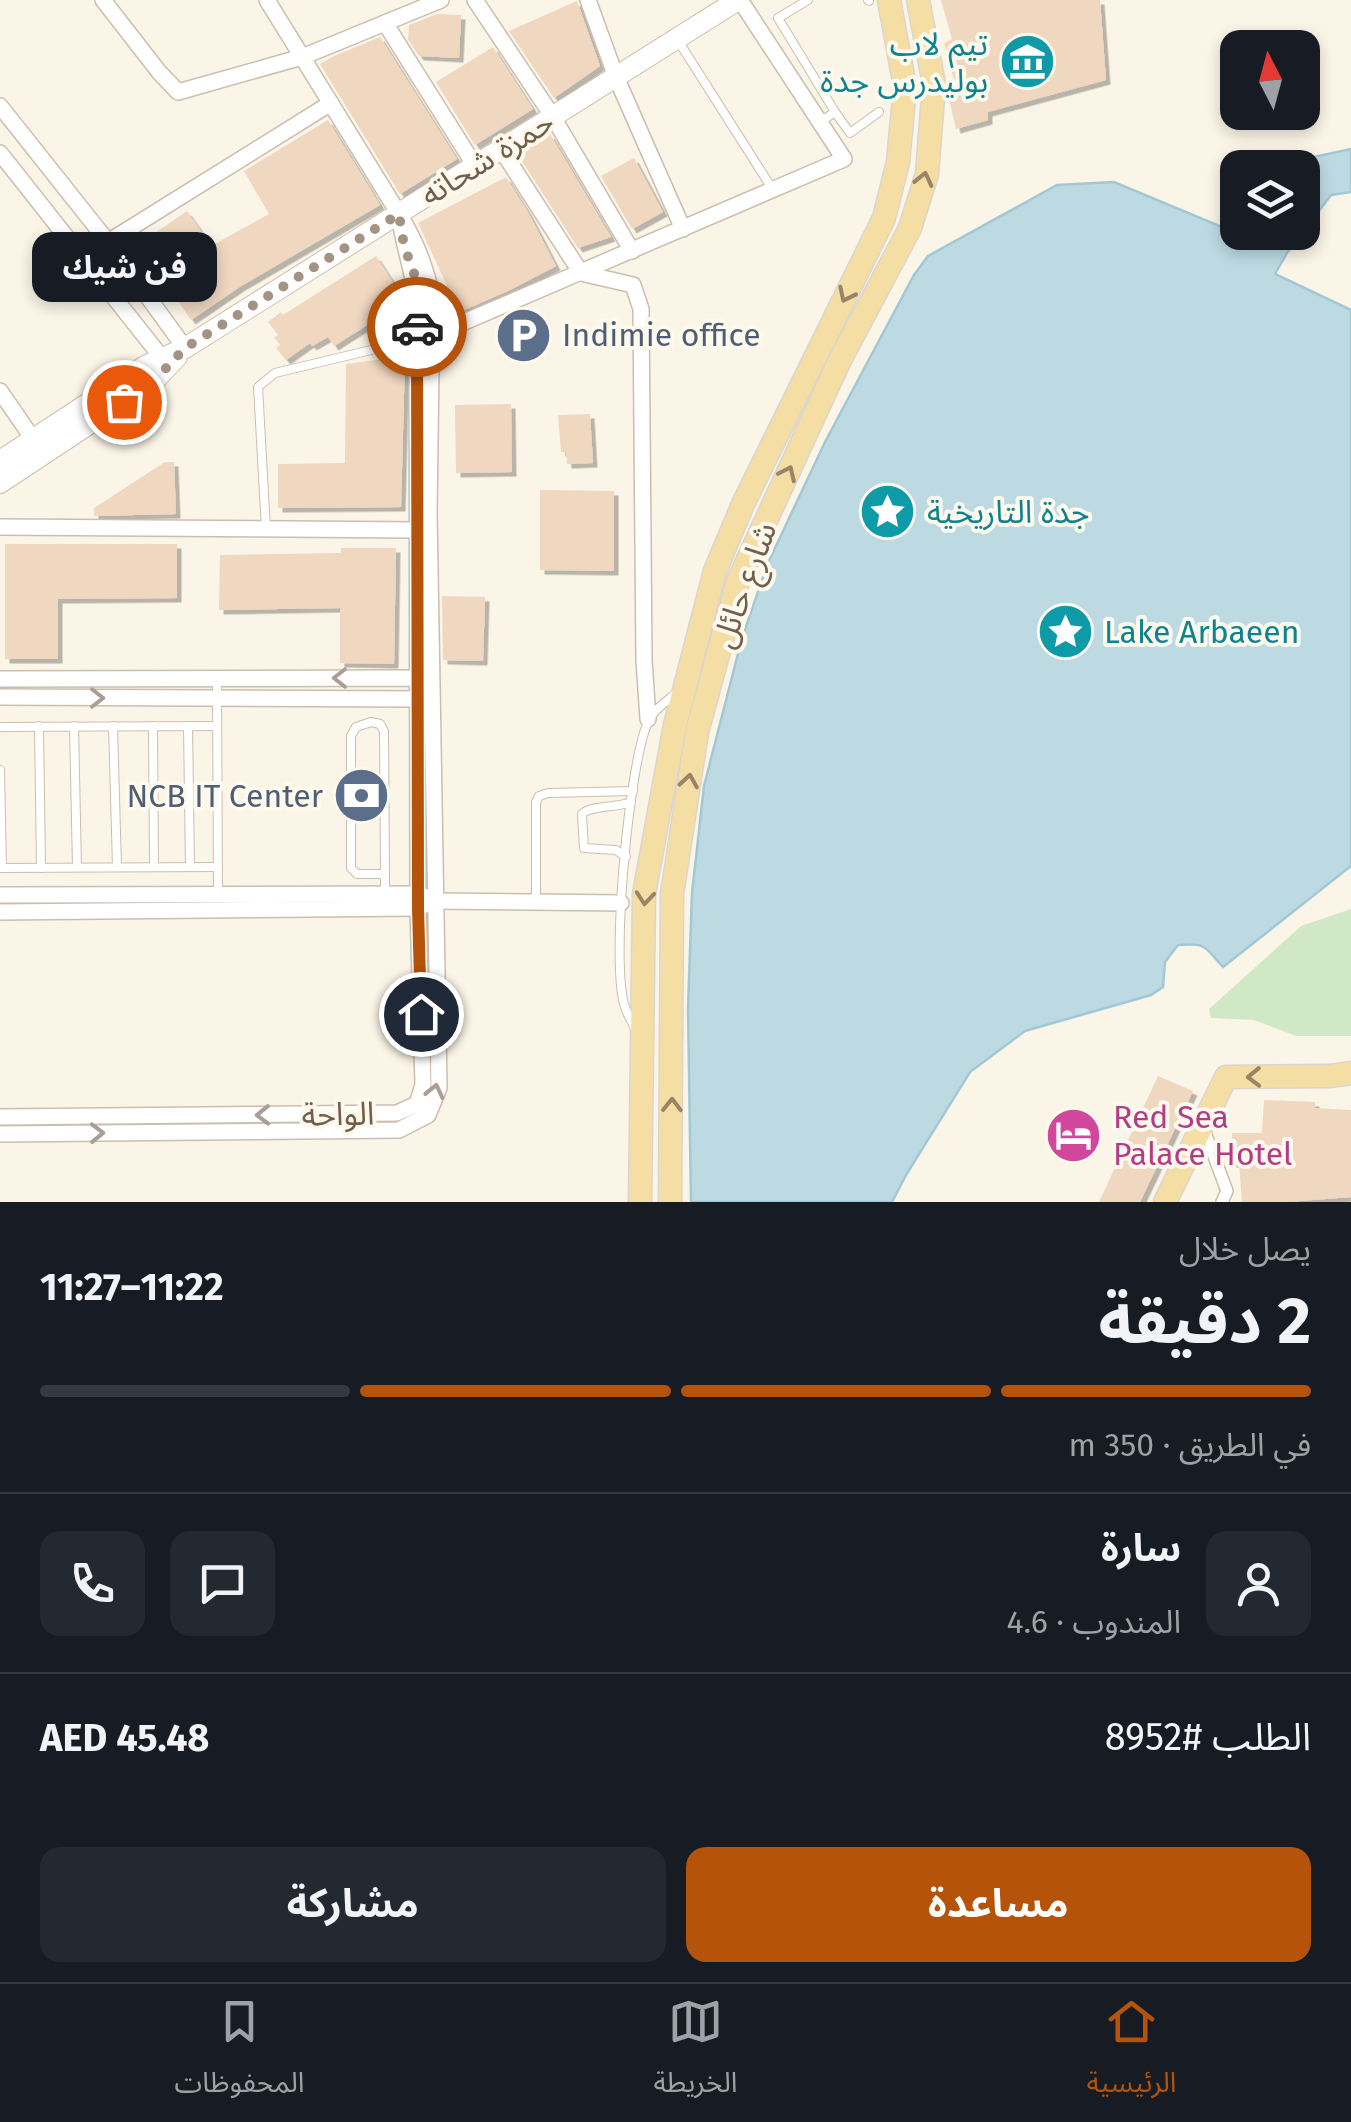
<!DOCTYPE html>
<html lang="ar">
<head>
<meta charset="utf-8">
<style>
	:root { --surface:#171b24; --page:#242831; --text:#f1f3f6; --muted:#9ea1a6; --line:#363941; --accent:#b45309 }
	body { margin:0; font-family:"Fira Sans","Noto Sans Arabic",sans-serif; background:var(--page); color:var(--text); direction:rtl; height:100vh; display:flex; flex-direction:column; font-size:38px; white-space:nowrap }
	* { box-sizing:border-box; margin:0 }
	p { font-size:32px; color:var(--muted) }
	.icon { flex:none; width:55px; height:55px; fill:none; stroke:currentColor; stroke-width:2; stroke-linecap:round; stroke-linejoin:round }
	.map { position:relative; height:1202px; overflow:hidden; direction:ltr }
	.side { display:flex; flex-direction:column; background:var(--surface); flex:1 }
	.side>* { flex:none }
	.needle { width:65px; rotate:354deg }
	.controls { position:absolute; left:1220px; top:30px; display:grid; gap:20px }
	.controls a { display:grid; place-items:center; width:100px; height:100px; border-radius:20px; background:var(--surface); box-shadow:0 5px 15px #0003; font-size:50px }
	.pin { position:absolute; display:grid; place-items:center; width:85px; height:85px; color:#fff; margin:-42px; border:5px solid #fff; border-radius:50%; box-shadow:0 2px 10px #0007 }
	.courier { position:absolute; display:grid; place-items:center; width:100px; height:100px; margin:-50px; border:8px solid #b45309; border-radius:50%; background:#fff; color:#222; box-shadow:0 2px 12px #0007 }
	.bubble { position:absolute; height:70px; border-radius:20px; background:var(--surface); box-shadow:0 5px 15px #0003; font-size:32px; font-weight:700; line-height:70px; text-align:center; direction:rtl }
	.headline em { font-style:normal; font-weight:700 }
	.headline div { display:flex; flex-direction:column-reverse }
	.headline { display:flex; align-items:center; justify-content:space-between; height:170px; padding:0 40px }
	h1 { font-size:65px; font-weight:700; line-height:75px }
	.bar { display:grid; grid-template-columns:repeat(4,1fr); gap:15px 10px; align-content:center; height:120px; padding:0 40px }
	.bar i { height:12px; border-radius:8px; background:var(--line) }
	.bar .active { background:var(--accent) }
	.bar p { grid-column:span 4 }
	.line { display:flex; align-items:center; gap:25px; padding:0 40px; border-top:2px solid var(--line) }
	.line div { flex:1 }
	.round { display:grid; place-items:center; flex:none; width:105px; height:105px; border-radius:20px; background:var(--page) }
	.action { display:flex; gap:20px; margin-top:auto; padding:20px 40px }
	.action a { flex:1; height:115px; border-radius:20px; background:var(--accent); color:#fff; font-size:40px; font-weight:700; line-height:115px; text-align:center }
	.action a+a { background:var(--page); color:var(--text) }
	.tabs { display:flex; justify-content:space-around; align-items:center; height:140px; border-top:2px solid var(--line); background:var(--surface); font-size:28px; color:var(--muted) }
	.tabs a { display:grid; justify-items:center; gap:5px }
	.tabs .active { color:var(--accent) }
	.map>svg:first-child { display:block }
</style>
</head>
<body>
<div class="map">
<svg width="1351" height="1202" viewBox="0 0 1351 1202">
	<defs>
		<filter id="shadow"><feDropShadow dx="4.5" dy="4.5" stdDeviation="0" flood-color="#0004"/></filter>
	</defs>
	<rect width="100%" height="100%" fill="#fbf5e7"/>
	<polygon fill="#d1e8c6" points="1351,909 1351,1036 1296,1036 1254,1020 1211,1018 1209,1009 1301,926"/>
	<path fill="#bddae3" stroke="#a3c8d5" stroke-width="2.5" d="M1351,149V192L1331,195L1287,253L1275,274L1351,310V866L1223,967C1204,947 1209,943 1178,945L1165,962L1163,987L1151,995L1025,1031L970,1072L906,1175L892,1202H691L688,1008L692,893L704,786L742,638L768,563L825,442L914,275L928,256L1057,185L1114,182L1241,235L1243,232H1302V168L1294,167L1299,160Z"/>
	<g fill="#efd7c0" filter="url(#shadow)">
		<polygon points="941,0 1100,0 1106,80 988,112 988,120 956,129 949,99 958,95 944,43 952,39"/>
		<polygon points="577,1 600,66 554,98 509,31"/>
		<polygon points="437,14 461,15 459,58 419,56 408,39 409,25"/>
		<polygon points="380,37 457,159 400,194 320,64 332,57"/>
		<polygon points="493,47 533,109 475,145 436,82"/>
		<polygon points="328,120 380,205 241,286 191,320 139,244 187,211 211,246 269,214 244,171"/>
		<polygon points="550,134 611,237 578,248 518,155"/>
		<polygon points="634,158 663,212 632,229 601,176"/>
		<polygon points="506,177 528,212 556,266 508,291 464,310 455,303 418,223"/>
		<polygon points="376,256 400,293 388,300 394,308 334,346 328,337 312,346 310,343 286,360 276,348 280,345 274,337 278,335 268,322 281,312 283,315"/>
		<polygon points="405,356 401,507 278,508 278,464 345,463 346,364"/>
		<polygon points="511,404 512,472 456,473 455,405"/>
		<polygon points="590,414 593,463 567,464 566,452 561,452 558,415"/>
		<polygon points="165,462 174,462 176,514 94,516 94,508"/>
		<polygon points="540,490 614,491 614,571 540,570"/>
		<polygon points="5,544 177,544 177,598 58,599 58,659 5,659"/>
		<polygon points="341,548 396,548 394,664 340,663 340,608 219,610 220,555 341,553"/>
		<polygon points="442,596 485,597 483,661 443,660"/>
		<polygon points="1158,1076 1193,1091 1140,1202 1099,1202"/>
		<polygon points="1264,1100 1315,1102 1315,1108 1351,1110 1351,1197 1287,1202 1242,1202 1239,1163 1231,1163 1232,1133 1262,1133"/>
	</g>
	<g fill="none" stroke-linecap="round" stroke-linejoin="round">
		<defs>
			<g id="service">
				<polyline points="808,0 778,18 835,112"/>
				<polyline points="868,0 869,1"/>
				<polyline points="677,39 773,190"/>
				<polyline points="820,122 835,112 850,133 879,112"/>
				<polyline points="266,529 258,387 275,373 417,339"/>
				<polyline points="217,679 218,894"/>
				<polyline points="39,726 41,868"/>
				<polyline points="74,726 77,867"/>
				<polyline points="113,726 117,867"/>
				<polyline points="153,726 154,867"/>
				<polyline points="188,726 190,867"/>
				<polyline points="0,727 217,726"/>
				<polyline points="0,770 2,868"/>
				<path d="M626,857L616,850L584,848L582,814C591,805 617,808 631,802"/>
				<polyline points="0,868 218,867"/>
				<polyline points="385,874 357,874 351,868 351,736 356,727 371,722 380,724 384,731 385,874 385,894"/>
				<polyline points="536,902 536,802 539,796 548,793 633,791"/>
				<path d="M635,1028C632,1022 627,1014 625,1007C610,965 629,763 648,722C652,711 666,702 675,694"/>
			</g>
			<polyline id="pedestrian" points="1203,1127 1227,1191 1222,1202"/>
			<g id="minor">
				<polyline points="103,0 159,72 178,92 302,57 441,0"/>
				<polyline points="267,0 399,214"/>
				<polyline points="475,0 553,117 632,251"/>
				<polyline points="588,0 616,77 683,229"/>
				<polyline points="385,23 475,166"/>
				<polyline points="0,106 108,242 185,348"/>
				<polyline points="501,149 581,273 633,285 641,309 644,660 648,719"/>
				<polyline points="0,153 162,358"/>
				<polyline points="108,242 331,103"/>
				<polyline points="432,298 462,323 844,159 740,0"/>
				<polyline points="0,391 33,439"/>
				<polyline points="0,527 417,530"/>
				<polyline points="0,679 418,678 431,693 418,699 0,697"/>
				<polyline points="0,895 418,894 424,896"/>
				<polyline points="435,901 621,903"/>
				<polyline points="0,912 418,908 425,905"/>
				<path d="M0,1117L397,1113L417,1104L423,1085L418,908L417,301C413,271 403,244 399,214C416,241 426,266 432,298L429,513L439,1088L428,1115L399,1130L0,1134"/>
			</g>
			<g id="secondary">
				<polyline points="0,461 145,366 185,348 738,0"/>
				<polyline points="0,483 154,381 177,357"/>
			</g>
			<g id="primary">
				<polyline points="640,1202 644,894 675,725 715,571 743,504 884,218 898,162 905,87 889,0"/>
				<polyline points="670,1202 672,894 697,732 738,581 839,362 910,228 927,174 934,84 918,0"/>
				<polyline points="1165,1202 1226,1077 1330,1076 1351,1073"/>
			</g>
		</defs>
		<use href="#service" stroke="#ccbeae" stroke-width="10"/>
		<use href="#pedestrian" stroke="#ccbeae" stroke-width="14"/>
		<use href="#minor" stroke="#ccbeae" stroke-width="18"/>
		<use href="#secondary" stroke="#cfbfab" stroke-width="22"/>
		<use href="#primary" stroke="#dbd5d1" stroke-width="25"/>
		<use href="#service" stroke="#fff" stroke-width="8"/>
		<use href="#pedestrian" stroke="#fff" stroke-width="11"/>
		<use href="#minor" stroke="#fff" stroke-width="15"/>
		<use href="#secondary" stroke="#fff" stroke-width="20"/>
		<use href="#primary" stroke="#f5dea4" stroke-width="22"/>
	</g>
	<defs><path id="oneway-chevron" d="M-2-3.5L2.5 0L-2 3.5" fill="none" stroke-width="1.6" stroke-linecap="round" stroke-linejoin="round" transform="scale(2.5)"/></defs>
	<g stroke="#9a8467">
		<use href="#oneway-chevron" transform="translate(924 179) rotate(-77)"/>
		<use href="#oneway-chevron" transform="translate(846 295) rotate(116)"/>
		<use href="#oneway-chevron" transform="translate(788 473) rotate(-65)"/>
		<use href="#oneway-chevron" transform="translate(689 781) rotate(-81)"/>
		<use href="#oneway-chevron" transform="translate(645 898) rotate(95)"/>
		<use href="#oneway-chevron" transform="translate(1254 1077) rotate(179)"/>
		<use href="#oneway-chevron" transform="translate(672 1105) rotate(-89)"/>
	</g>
	<g stroke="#ab9e94">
		<use href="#oneway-chevron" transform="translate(340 678) rotate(180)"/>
		<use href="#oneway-chevron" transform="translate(97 698)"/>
		<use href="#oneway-chevron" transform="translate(435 1091) rotate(-77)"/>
		<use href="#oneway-chevron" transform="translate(263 1115) rotate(179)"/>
		<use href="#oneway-chevron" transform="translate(97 1133) rotate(-1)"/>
	</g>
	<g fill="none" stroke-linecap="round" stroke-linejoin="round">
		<polyline stroke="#a39383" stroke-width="10" stroke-dasharray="0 18" points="124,402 154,381 185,348 399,214 404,246 414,273 417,327"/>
		<polyline stroke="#b45309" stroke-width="12" points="417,327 418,908 421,1014"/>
	</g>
	<defs>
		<symbol id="museum-disc" viewBox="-11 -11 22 22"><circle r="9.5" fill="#0f9aa8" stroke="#fef9ed"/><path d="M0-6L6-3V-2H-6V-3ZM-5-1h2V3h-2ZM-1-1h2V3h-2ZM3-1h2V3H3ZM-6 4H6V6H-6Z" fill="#fff"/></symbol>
		<symbol id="parking-disc" viewBox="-11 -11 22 22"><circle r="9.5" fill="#5c6f8a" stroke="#fef9ed"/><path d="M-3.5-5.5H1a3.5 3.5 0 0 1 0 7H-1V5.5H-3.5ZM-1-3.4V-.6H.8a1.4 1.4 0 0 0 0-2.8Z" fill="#fff"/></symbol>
		<symbol id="sight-disc" viewBox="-11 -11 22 22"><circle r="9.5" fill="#0f9aa8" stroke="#fef9ed"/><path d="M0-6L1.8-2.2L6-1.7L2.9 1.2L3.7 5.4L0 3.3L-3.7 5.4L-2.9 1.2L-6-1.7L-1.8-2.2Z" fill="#fff"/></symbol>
		<symbol id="bank-disc" viewBox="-11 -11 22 22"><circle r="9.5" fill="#5c6f8a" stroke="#fef9ed"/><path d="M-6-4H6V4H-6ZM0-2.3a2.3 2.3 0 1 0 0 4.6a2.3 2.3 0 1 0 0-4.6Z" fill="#fff"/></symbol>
		<symbol id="hotel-disc" viewBox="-11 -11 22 22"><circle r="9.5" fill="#d1479c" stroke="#fef9ed"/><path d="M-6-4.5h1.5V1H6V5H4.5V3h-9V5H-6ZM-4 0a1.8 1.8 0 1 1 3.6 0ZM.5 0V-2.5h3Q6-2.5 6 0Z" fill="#fff"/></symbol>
	</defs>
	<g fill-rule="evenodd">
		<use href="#museum-disc" x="996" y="30" width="63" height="63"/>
		<use href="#parking-disc" x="492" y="304" width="63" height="63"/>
		<use href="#sight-disc" x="856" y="480" width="63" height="63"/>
		<use href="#sight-disc" x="1034" y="600" width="63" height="63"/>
		<use href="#bank-disc" x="330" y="764" width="63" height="63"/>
		<use href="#hotel-disc" x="1042" y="1104" width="63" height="63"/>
	</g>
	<g text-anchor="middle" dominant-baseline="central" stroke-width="8" stroke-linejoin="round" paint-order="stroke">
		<g font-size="32" fill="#0d838f" stroke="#fef9ed" text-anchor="start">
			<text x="988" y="44" text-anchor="end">تيم لاب<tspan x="988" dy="37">بوليدرس جدة</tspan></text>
			<text x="927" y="512">جدة التاريخية</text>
			<text x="1104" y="632">Lake Arbaeen</text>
		</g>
		<g font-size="32" fill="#735e4d" stroke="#fef9ed">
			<text transform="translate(487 158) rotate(-32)">حمزة شحاته</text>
			<text transform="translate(744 585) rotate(-70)">شارع حائل</text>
			<text transform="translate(338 1114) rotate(-1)">الواحة</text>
		</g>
		<g font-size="32" fill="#4e5e75" stroke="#fef9ed" text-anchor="start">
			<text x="562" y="335">Indimie office</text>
			<text x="323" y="796" text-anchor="end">NCB IT Center</text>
		</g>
		<g font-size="32" fill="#b23c85" stroke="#fef9ed" text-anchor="start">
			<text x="1113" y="1117">Red Sea<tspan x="1113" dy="37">Palace Hotel</tspan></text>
		</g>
	</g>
</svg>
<div class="controls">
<a><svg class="needle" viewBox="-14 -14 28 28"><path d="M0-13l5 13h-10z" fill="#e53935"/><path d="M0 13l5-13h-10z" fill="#9ea1a6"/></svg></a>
<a><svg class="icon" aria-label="layers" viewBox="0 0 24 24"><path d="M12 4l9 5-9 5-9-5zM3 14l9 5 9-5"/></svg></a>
</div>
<div class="pin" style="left:124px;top:402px;background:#ea580c"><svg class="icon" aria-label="bag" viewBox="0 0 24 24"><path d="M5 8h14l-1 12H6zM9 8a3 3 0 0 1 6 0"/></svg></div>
<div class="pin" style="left:421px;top:1014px;background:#1f2937"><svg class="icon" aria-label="home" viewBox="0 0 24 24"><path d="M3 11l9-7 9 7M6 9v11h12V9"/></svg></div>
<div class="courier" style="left:417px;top:327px"><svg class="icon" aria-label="car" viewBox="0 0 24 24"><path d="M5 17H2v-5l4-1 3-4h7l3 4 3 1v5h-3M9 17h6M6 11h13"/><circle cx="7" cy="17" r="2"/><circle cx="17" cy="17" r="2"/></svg></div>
<div class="bubble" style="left:32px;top:232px;width:185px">فن شيك</div>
</div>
<section class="side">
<div class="headline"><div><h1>2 دقيقة</h1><p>يصل خلال</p></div><em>11:22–11:27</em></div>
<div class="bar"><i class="active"></i><i class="active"></i><i class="active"></i><i></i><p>في الطريق · 350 m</p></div>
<div class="line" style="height:180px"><a class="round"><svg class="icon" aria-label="person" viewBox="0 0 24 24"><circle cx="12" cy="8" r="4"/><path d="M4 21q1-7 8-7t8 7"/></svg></a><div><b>سارة</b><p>المندوب · 4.6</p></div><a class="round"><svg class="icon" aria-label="chat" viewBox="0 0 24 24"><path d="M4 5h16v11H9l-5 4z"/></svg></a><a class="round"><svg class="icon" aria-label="phone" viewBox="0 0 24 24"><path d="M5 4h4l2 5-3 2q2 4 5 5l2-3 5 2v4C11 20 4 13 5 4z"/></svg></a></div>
<div class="line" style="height:130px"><div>الطلب #8952</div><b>AED 45.48</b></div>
<div class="action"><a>مساعدة</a><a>مشاركة</a></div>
</section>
<nav class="tabs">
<a class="active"><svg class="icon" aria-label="home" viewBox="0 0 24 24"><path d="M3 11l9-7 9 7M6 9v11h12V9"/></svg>الرئيسية</a>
<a><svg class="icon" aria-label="map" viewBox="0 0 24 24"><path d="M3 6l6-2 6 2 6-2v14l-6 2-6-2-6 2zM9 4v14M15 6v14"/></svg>الخريطة</a>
<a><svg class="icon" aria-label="saved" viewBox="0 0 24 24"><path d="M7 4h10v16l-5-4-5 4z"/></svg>المحفوظات</a>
</nav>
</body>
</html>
